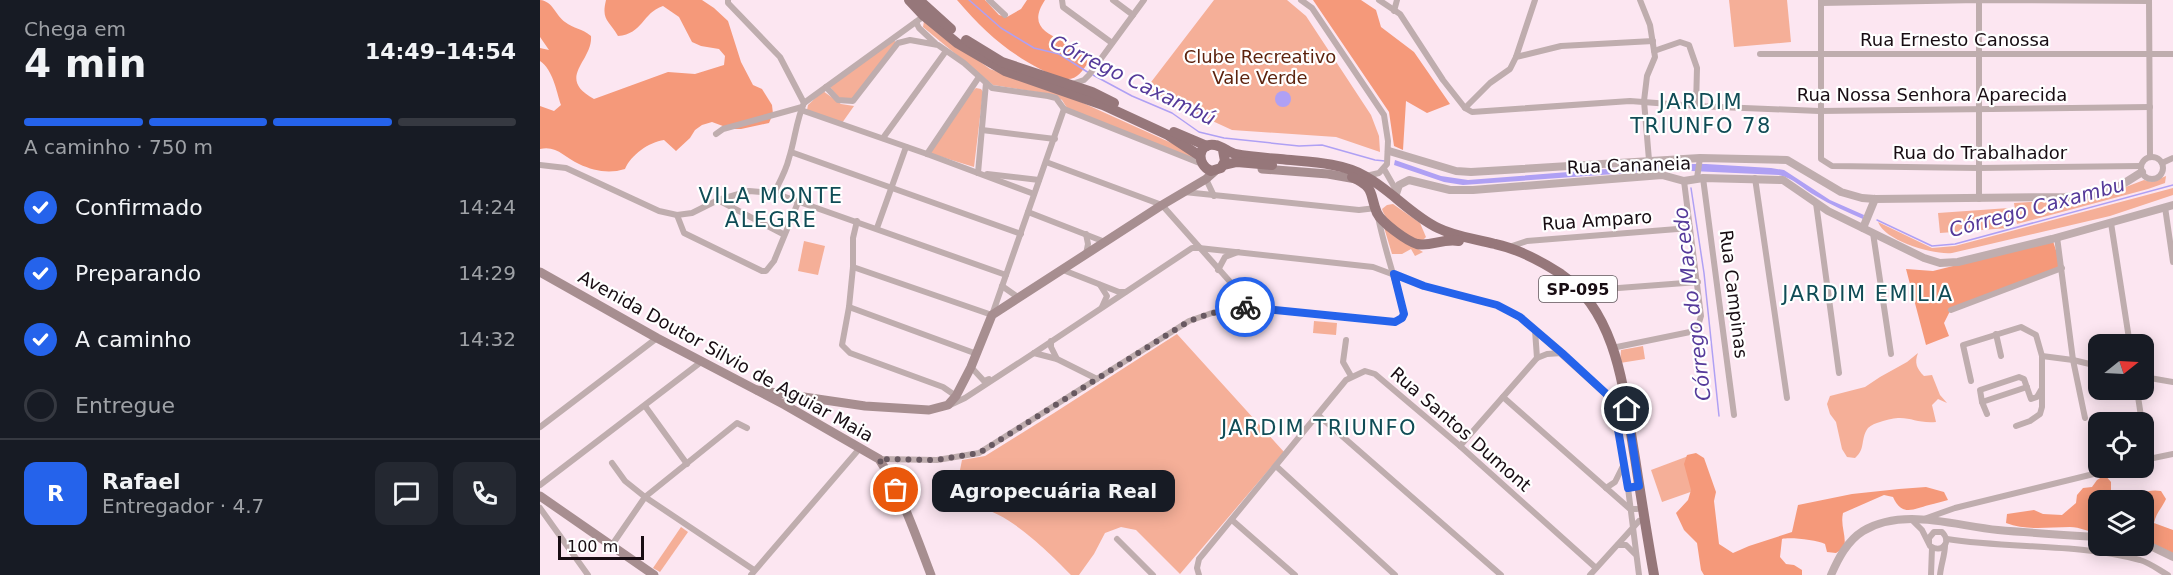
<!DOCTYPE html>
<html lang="pt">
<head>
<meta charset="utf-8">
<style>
	:root { --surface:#171b24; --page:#242831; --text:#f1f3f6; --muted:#9ea1a6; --line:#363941; --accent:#2563eb }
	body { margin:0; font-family:"DejaVu Sans",sans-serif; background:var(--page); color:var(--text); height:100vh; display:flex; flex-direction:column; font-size:22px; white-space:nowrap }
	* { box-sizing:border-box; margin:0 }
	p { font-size:20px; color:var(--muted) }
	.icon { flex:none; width:33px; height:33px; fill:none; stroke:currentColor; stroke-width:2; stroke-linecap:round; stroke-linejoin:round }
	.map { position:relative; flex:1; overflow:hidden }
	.details { display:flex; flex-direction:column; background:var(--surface); width:540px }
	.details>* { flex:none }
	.needle { width:39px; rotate:72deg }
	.buttons { position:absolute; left:1548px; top:334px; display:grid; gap:12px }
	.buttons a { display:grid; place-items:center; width:66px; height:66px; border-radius:12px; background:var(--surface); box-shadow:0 3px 15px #0003; font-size:30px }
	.scale { position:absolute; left:18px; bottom:15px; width:86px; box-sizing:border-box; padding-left:6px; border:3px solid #180d13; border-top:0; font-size:16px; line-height:21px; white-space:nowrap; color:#180d13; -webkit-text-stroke:4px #fff; paint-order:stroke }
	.pin { position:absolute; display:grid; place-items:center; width:51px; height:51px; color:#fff; margin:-26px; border:3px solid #fff; border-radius:50%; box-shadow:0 2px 6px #0007 }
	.courier { position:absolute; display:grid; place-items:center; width:60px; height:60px; margin:-30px; border:4px solid #2563eb; border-radius:50%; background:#fff; color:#222; box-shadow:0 2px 8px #0007 }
	.bubble { position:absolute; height:42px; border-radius:12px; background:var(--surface); box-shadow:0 3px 15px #0003; font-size:20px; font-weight:700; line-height:42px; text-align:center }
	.head em { font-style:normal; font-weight:700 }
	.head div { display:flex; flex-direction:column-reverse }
	.head { display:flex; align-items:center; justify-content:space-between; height:102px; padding:0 24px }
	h1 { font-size:39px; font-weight:700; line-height:45px }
	.bar { display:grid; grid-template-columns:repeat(4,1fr); gap:9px 6px; align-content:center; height:72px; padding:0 24px }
	.bar i { height:8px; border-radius:4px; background:var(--line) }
	.bar .on { background:var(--accent) }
	.bar p { grid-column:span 4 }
	.line { display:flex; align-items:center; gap:15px; padding:0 24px; border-top:2px solid var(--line) }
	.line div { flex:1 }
	.round { display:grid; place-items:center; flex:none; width:63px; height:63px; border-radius:12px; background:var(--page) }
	ol { padding:0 24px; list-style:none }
	li { display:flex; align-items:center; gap:18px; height:66px }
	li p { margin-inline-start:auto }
	li .icon { padding:6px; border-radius:50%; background:var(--accent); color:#fff; stroke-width:4 }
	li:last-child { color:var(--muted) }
	li i { width:33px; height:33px; border:3px solid var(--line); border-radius:50% }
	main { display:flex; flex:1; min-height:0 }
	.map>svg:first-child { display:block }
</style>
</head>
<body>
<main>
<section class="details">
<div class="head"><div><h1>4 min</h1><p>Chega em</p></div><em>14:49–14:54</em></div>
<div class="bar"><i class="on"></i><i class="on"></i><i class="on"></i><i></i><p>A caminho · 750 m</p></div>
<ol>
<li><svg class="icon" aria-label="check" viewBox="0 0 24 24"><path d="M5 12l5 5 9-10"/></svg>Confirmado<p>14:24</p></li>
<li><svg class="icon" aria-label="check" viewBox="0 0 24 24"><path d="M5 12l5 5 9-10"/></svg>Preparando<p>14:29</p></li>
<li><svg class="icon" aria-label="check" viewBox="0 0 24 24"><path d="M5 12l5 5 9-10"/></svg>A caminho<p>14:32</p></li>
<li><i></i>Entregue</li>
</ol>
<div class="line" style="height:108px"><b class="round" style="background:var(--accent);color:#fff">R</b><div><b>Rafael</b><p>Entregador · 4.7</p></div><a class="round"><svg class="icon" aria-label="chat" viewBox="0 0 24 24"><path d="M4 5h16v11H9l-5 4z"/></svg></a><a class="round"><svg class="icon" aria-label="phone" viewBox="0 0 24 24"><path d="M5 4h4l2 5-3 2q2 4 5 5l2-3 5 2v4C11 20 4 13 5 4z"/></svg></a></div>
</section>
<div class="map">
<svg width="1633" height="575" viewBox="0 0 1633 575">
	<rect width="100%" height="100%" fill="#fce6f1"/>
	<g fill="#f5af98">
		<polygon points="674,0 747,0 766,16 831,115 839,136 840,152 796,137 692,130 605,90"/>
		<polygon points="1189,0 1247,0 1251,42 1194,47"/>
		<polygon points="384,21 450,69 532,98 647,150 658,161 527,108 522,100 510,94 453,85 383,27"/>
		<polygon points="353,40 356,42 313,98 299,98 290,87"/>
		<polygon points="436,88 441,89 443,92 434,167 389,153 429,94"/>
		<polygon points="283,91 301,104 314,106 302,123 267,110 268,105"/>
		<polygon points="1626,176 1625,183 1608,189 1477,224 1474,203 1557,198 1604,180 1612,182"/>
		<path d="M1633,188V195L1570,216L1412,253C1393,255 1345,241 1338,222L1392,248L1415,246Z"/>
		<path d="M853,204L880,223L886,237L882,241C868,238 846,223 842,209L847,205Z"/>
		<polygon points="1469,208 1469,228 1400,233 1398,213"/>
		<polygon points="843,224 863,240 883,252 875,256 871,249 862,254 852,254"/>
		<polygon points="264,241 285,246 278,275 258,271"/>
		<polygon points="774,321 797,323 796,335 773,333"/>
		<path d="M637,334L744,452L640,574L596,530L581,527L565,533L554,554L539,575H531C513,556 467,511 441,509L429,486L428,478L420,470L422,460L445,456L514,413Z"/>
		<polygon points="1103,346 1105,359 1080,363 1081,350"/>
		<path d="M1378,353C1374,363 1377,369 1384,376L1392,375L1400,395L1407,403L1398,399L1392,405L1396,422C1372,424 1368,412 1340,422C1336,423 1331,425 1328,428C1320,439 1326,449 1315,458L1307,457L1302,449L1296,422L1290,414L1287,404L1290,396L1325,387L1340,377L1367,362Z"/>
		<polygon points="1151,455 1162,488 1122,502 1111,470"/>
		<polygon points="141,527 148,532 120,572 113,568"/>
	</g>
	<g fill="#f5997a">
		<path d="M0,0C13,1 16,16 25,22C34,29 42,28 51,36C53,61 15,78 54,99L128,72L155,74L184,65L185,56L179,49L161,46L152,42L139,17L123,6C102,13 103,34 78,36C69,20 61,21 66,0H162L174,8L188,21L201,62L213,85L222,89L232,105L233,114L229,123L201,129H191L172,122L162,125L155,130L150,138L136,151L124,140C109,142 91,155 85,169C69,174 54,171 39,164C25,158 17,145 0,149V106L14,111L21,105C16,90 13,70 0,61V48L9,50L0,37Z"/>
		<path d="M417,0H445L459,15L467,17L481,9L487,0H505C478,41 540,35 548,63C542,71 537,80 526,79C518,79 508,73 500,69C464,50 443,30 417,0Z"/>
		<polygon points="773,0 821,0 836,10 841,27 874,52 910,104 887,113 866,101 863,150 854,146 849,112"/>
		<polygon points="1513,241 1521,266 1411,309 1404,323 1409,336 1386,345 1366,269 1393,271"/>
		<path d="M1156,453L1164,458L1176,492L1174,501L1179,544L1193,553L1209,546L1252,532L1258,505L1312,494L1359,489L1386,487L1404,492L1408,500C1402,502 1396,503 1389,505C1373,509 1362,517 1353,497L1344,495L1303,513C1300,526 1307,536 1304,548L1296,553L1287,552L1285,544C1277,540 1250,537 1242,539L1240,557L1246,564L1254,565L1262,570V575H1164L1161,570L1157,543L1144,530L1136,513L1148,500L1151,490L1144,464L1147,455Z"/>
		<path d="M1565,475L1571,482V491C1588,506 1601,487 1621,491L1626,499C1622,508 1616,513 1614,523L1633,530V559L1604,543V501H1558V533C1549,532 1540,527 1530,527C1508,527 1487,531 1466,523L1467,514L1494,510L1503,514L1522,515L1536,503L1537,495L1543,488L1552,487L1557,480Z"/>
	</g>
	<g fill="#afa0f4">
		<circle cx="743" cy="99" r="8"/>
		<path d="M855,160L901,176L928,180L1130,164H1166L1231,168L1244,170L1290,200L1324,215L1323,219C1307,212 1291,205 1276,196C1263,189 1253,178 1239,175L1130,170L923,185L904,182L854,165Z"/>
	</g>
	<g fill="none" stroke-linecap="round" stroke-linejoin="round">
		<g stroke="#afa0f4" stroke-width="1.5">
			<polyline points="429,0 461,28 494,48 519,54 549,73"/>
			<polyline points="553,75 592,96 632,113 659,132 684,138 759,146 782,145 835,160 845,161"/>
			<polyline points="1151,188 1164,273 1179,416"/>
			<polyline points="1337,220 1392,246 1415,244 1633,185"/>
		</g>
		<g stroke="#bfadae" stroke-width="6">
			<polyline points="188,0 188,3 240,57 264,103"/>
			<polyline points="449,0 465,15"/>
			<polyline points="522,0 523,7 527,10 572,43"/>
			<polyline points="573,0 593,15"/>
			<polyline points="761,0 772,8 844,115 848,141 847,164 839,173 826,176"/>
			<polyline points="839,0 860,14 903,80 925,108 932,112 1090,101 1156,106 1279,111 1610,107"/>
			<polyline points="1100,0 1110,25 1115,57 1107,76 1104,101 1109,160"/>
			<polyline points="1281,0 1281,159 1292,166 1439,168 1601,166"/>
			<polyline points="1609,0 1610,157"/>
			<polyline points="1281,3 1439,0 1609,1"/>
			<polyline points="854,11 857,0"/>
			<polyline points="376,22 379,28 395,43"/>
			<polyline points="1114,51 1140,42 1149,45 1157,68 1156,106"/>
			<polyline points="1220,54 1633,54"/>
			<polyline points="976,57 995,0"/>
			<polyline points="532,84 544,80 549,75 604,0"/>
			<polyline points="286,87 298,100 313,101 358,43 370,40 398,45 424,63 452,88 508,96 516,98 524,109"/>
			<polyline points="925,108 950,83 970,69 976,57 1021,46 1113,41"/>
			<polyline points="524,109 662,164"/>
			<polyline points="261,110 387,154 494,194"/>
			<polyline points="442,130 515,139"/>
			<polyline points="176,134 183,129 262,107"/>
			<polyline points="343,138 406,51"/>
			<polyline points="251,152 481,234"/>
			<polyline points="387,154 439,77"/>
			<circle cx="1612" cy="168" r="11"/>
			<polyline points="506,162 622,205 700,293 703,298 703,307"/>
			<polyline points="1622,163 1633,158"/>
			<polyline points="0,165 26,168 119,211 137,215 152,213 178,200 209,191 234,193 466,275"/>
			<polyline points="844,169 856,190"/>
			<polyline points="438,173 446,83"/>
			<polyline points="447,174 499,180"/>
			<polyline points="1157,178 1160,158"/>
			<polyline points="1163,178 1194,415"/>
			<polyline points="1215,178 1247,398"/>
			<polyline points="666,179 674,196"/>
			<polyline points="644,192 819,210 836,208"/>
			<path d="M234,193C240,181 246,171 249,158C255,140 256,121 264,103L384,16"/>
			<polyline points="1439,199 1439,0"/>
			<polyline points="178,200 243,234"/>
			<polyline points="1276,203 1299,373"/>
			<polyline points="1625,207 1633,262"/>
			<polyline points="488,212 565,242"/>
			<polyline points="137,215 144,233 222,271 226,271 234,261 259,200"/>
			<polyline points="317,221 313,238 313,267 309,307 302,345 310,353 403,387 416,396"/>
			<polyline points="1571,223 1590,345"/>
			<polyline points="337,228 366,147"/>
			<polyline points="1333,233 1351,354"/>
			<polyline points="546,234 548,244 546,254"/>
			<polyline points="1517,237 1533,360 1545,418"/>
			<polyline points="969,247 987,241 1150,228"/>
			<polyline points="313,267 452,315 524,109"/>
			<polyline points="523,270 579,292 585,292"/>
			<polyline points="678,270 685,257 698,252"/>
			<polyline points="560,285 567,296 562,307"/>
			<polyline points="462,286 479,298"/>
			<polyline points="1039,291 1158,282"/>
			<polyline points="309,307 437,354"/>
			<polyline points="1411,310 1522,268"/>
			<polyline points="995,330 997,358"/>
			<polyline points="1456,334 1461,356"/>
			<polyline points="806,340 803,362 811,376"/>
			<polyline points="511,341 511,347 517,359"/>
			<polyline points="1072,348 1150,332 1158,326 1161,316 1144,181"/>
			<polyline points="494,353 517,359 557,379"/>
			<polyline points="1502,356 1533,360 1558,366"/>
			<polyline points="431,367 444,381 449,379"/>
			<polyline points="1604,377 1633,382"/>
			<polyline points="1431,381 1423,345 1481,327 1496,335 1502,356 1502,407 1500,414 1490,421 1476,426"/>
			<polyline points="1597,390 1602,423"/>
			<polyline points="963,397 1090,509 1097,509"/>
			<polyline points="1073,401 1088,488 1099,575"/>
			<polyline points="1442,402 1487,387"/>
			<polyline points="410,405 425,398 494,353 652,248 659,248 833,267 884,286 957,305 980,317 1073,401 1080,398"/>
			<polyline points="105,406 147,464"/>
			<polyline points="1447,414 1442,402 1440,390 1479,377 1484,379 1491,399 1497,397 1501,390"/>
			<polyline points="778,415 961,575"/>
			<polyline points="0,427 117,338"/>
			<polyline points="920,446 997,358 1007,354 1022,353"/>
			<path d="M339,459L397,460L439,453L649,321L672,313L703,307L855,322L863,318L864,314C856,281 845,251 838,217"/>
			<polyline points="1604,460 1633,454"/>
			<polyline points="72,463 85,481 105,497 214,570"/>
			<polyline points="736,466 855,575"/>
			<polyline points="0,485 161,362"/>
			<polyline points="1066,488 1075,482 1083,466"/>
			<polyline points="0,508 48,575"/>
			<path d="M1371,519L1382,530L1390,546C1402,554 1412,542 1402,532H1394L1389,538V543"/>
			<polyline points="1384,519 1415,508 1578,468"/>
			<polyline points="692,520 755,575"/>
			<polyline points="577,539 613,575"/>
			<path d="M1407,539C1470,549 1538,543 1600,560C1610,563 1619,570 1628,575"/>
			<polyline points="72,545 105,497 197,423 207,428"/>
			<polyline points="1078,545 1086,545 1095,554"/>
			<polyline points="211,575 320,448"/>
			<polyline points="659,575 657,568 659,559 806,380 825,371 835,374 920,446 1056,568"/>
			<polyline points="1050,575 1099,521"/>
			<polyline points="1391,575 1392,548"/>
			<path d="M1400,575C1401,564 1405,555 1405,545"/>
		</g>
		<g stroke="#bfadae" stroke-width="8">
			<polyline points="849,151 916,171 931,172 1160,158 1247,160 1301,192 1322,198 1335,199 1525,197 1561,194 1575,189 1602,172"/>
			<polyline points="855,197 859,185 869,180 910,190 933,190 1122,175 1144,181 1163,178 1243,180 1288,211 1384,258 1400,263 1418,262 1512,239 1633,205"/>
			<polyline points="1323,228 1335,199"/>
			<polyline points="1604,543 1633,557"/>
			<path d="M1291,575C1298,559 1307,541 1323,531C1363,507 1415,526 1458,530C1491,533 1525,535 1558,537"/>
		</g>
		<g stroke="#a78e90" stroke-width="9">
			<polyline points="722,169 788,174 816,179"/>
			<path d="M0,272L117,338L245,405L339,459C362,494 376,536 391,575"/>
			<polyline points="217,390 325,406 389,410 408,405 416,396 431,367 452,315 622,205 666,179 675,171"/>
			<polyline points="0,496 114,575"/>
		</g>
		<g stroke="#96777a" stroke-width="10">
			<polyline points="369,0 384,16 417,43 465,71 563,105 628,135 660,156"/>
			<polyline points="379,0 411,29"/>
			<polyline points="426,40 462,62 552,92 574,103"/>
			<polyline points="634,132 667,146"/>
			<path d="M683,150L685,161L681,168L671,171C656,165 657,142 675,145C682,146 688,152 695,154C710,157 726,158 740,159C768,162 800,162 825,176C851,190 871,215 898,228C916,237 936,239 955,244C978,249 1001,261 1021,274C1079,314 1084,395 1095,458C1101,497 1107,536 1114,575"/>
			<polyline points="684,165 697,162 732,165"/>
			<path d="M812,177C836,188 829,194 837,213C842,223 867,241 877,244C891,247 902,238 919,241"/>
		</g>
	</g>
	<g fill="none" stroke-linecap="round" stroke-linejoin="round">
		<polyline stroke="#685961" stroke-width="6" stroke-dasharray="0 10.8" points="356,490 339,459 397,460 439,453 649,321 672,313 705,307"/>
		<polyline stroke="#2563eb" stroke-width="8" points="705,307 855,322 862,318 864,314 854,274 884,286 957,305 980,317 1022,353 1073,400 1088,488 1099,486 1087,409"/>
	</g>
	<g text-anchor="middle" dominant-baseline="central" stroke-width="4.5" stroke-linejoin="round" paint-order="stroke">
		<rect fill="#fff" stroke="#5d565a" stroke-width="1.5" x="999" y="276" width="78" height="26" rx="4.5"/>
		<g font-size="16" font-weight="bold" fill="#180d13">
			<text x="1038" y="289">SP-095</text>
		</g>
		<g font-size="18" fill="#180d13" stroke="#fff">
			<text x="1415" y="39">Rua Ernesto Canossa</text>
			<text x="1392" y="94">Rua Nossa Senhora Aparecida</text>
			<text x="1440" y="152">Rua do Trabalhador</text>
			<text transform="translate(1089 165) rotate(-2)">Rua Cananeia</text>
			<text transform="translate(1057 220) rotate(-4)">Rua Amparo</text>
			<text transform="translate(1194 294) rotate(83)">Rua Campinas</text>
			<text transform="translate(186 356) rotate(29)">Avenida Doutor Silvio de Aguiar Maia</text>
			<text transform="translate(921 429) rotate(41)">Rua Santos Dumont</text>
		</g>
		<g font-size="18" fill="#5d240f" stroke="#fff">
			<text x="720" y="56">Clube Recreativo<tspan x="720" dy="21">Vale Verde</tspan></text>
		</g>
		<g font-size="20" font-style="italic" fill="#553a9a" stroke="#fff">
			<text transform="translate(593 80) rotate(26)">Córrego Caxambú</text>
			<text transform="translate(1497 207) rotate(-15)">Córrego Caxambu</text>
			<text transform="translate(1152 304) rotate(-97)">Córrego do Macedo</text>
		</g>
		<g font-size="21" letter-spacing="1.5" fill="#104c56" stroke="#fff">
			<text x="1161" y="102">JARDIM<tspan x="1161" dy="24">TRIUNFO 78</tspan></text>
			<text x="231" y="196">VILA MONTE<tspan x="231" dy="24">ALEGRE</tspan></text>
			<text x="1328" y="294">JARDIM EMILIA</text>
			<text x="779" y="428">JARDIM TRIUNFO</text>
		</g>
	</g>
</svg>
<div class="buttons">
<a><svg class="needle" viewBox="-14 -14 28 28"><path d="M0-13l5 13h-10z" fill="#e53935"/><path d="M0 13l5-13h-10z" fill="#9ea1a6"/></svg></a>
<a><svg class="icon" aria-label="locate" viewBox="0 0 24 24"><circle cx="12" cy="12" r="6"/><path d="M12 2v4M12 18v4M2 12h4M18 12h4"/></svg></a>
<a><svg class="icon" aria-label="layers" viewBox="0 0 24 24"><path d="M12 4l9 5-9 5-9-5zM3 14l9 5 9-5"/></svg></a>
</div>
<div class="scale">100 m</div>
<div class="pin" style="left:356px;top:490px;background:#ea580c"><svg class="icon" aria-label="bag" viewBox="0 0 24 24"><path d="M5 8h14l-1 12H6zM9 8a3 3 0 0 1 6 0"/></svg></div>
<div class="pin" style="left:1087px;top:409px;background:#1f2937"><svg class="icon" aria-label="home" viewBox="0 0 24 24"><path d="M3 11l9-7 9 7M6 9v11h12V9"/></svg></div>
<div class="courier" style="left:705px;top:307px"><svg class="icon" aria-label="bike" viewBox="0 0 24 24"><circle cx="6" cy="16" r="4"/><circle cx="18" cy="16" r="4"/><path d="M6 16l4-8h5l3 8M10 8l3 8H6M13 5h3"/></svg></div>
<div class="bubble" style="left:392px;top:470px;width:243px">Agropecuária Real</div>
</div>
</main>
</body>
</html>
